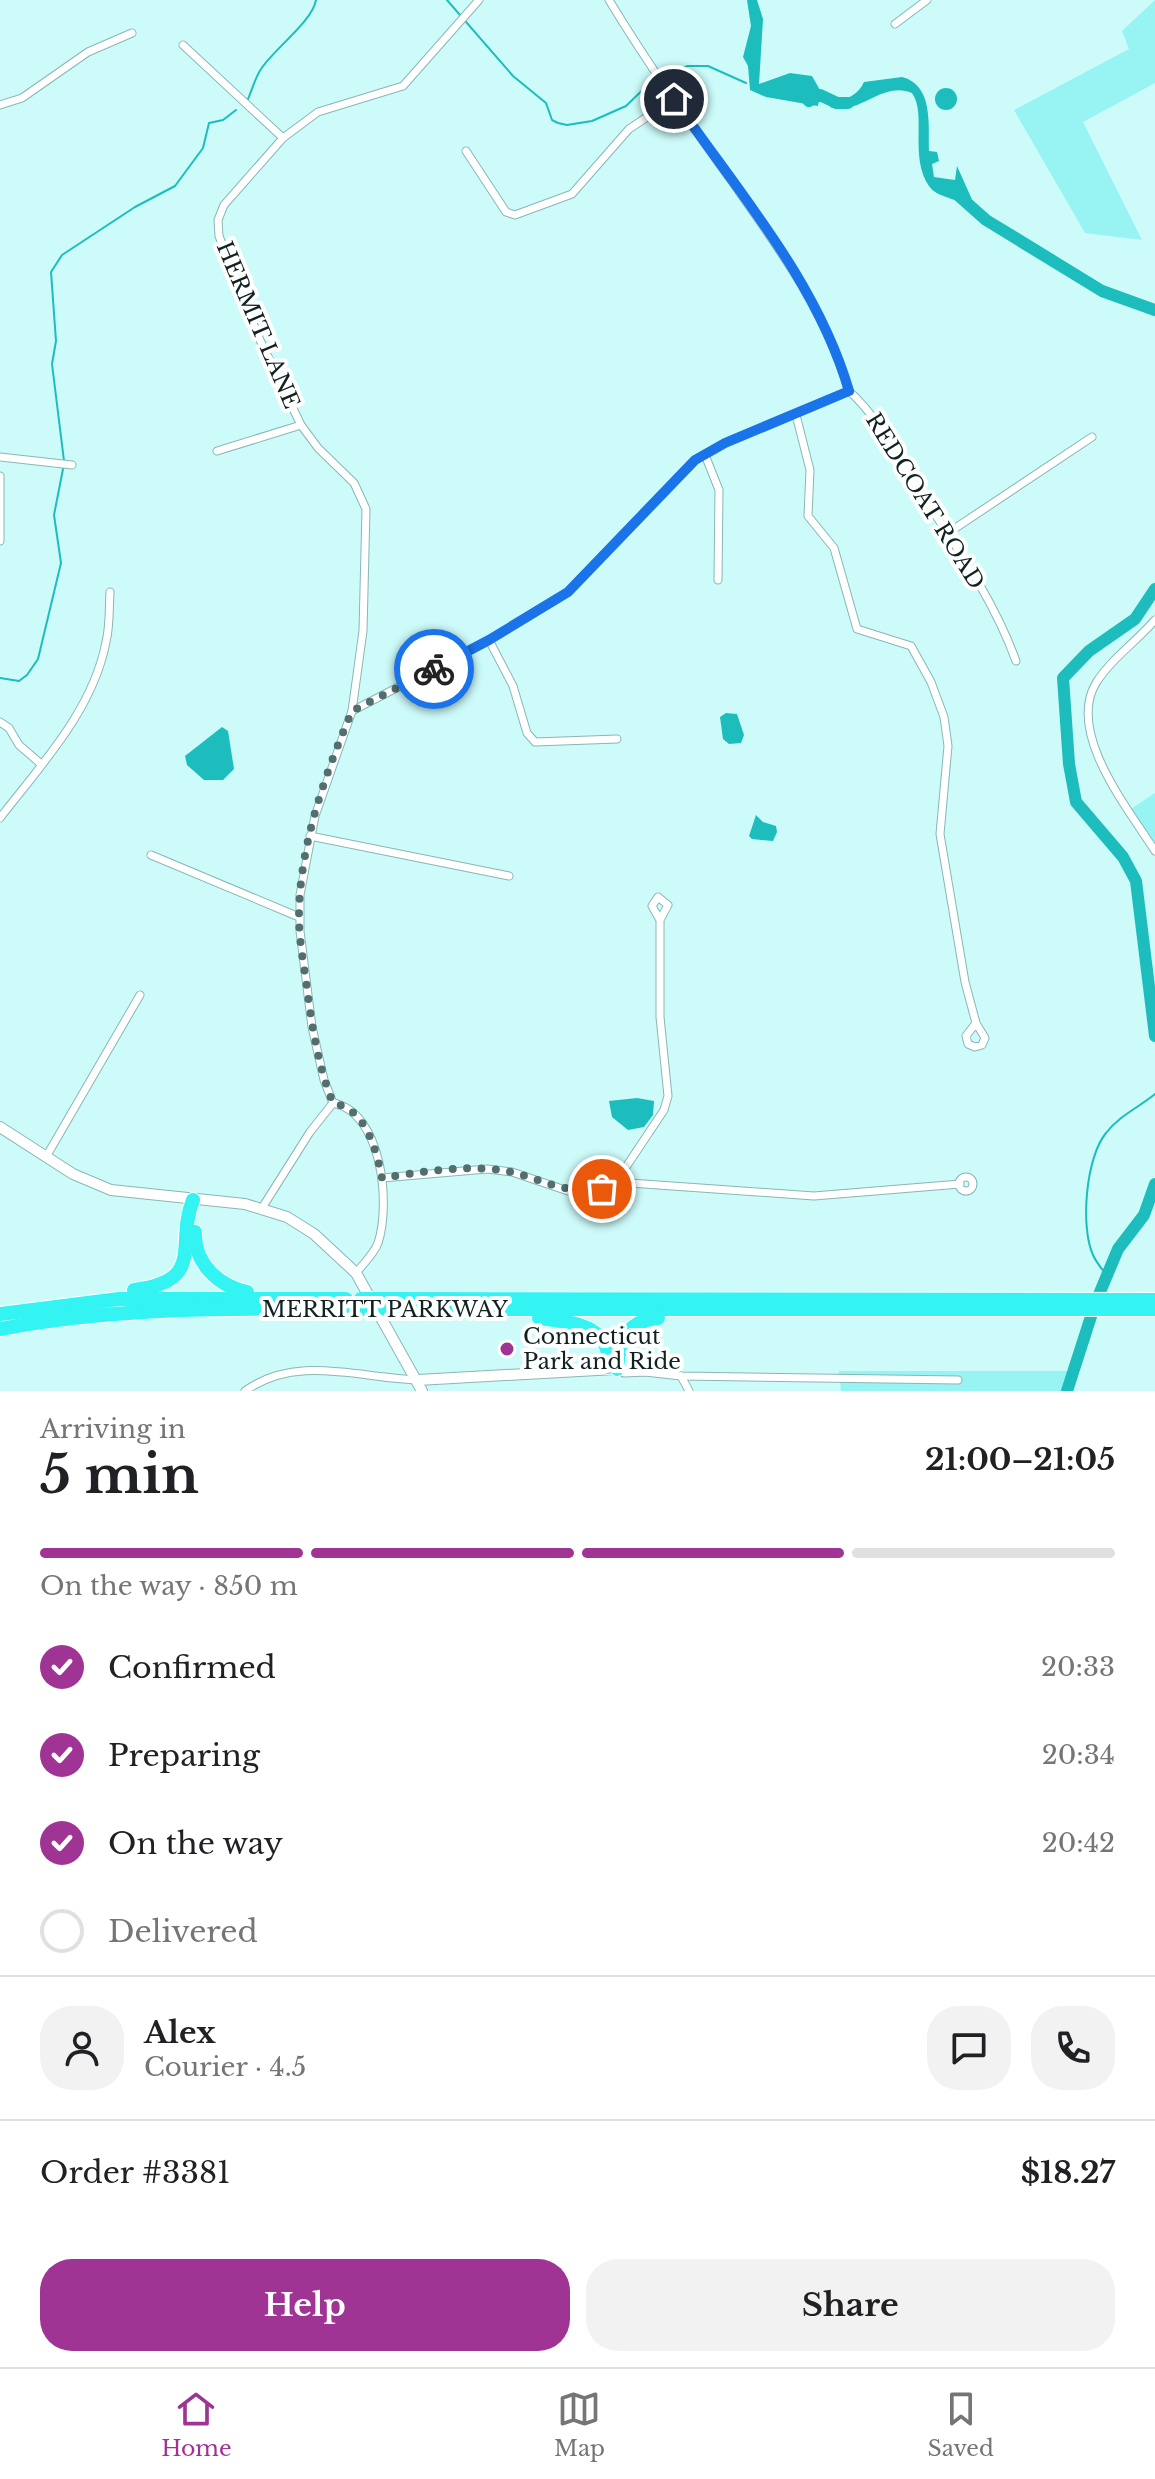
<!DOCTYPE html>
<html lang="en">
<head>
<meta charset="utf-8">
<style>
	:root { --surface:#fff; --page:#f2f2f2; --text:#202124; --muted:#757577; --line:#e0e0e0; --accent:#9f3495 }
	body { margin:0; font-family:"Libre Baskerville",serif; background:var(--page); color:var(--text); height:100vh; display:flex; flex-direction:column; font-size:30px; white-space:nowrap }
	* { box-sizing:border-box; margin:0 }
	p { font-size:26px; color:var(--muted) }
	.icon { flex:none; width:44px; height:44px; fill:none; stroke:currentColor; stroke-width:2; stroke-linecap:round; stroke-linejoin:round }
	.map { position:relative; height:1391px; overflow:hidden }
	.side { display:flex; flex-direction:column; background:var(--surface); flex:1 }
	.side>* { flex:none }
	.pin { position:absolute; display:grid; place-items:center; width:68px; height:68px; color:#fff; margin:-34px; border:4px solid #fff; border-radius:50%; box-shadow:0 2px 8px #0007 }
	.courier { position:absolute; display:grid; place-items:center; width:80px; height:80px; margin:-40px; border:6px solid #1a73e8; border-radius:50%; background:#fff; color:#222; box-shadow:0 2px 10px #0007 }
	.summary em { font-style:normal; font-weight:800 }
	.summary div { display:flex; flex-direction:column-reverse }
	.summary { display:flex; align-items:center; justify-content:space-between; height:136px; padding:0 40px }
	h1 { font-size:52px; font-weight:800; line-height:60px }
	.bar { display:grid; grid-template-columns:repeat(4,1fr); gap:12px 8px; align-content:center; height:96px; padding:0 40px }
	.bar i { height:10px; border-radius:6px; background:var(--line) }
	.bar .on { background:var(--accent) }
	.bar p { grid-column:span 4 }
	.line { display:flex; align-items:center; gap:20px; padding:0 40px; border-top:2px solid var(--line) }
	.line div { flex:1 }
	.round { display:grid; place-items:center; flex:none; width:84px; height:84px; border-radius:32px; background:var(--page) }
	ol { padding:0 40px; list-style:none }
	li { display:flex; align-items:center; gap:24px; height:88px }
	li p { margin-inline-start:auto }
	li .icon { padding:8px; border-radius:50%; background:var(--accent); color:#fff; stroke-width:4 }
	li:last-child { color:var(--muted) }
	li i { width:44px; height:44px; border:4px solid var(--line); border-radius:50% }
	.cta { display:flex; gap:16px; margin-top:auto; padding:16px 40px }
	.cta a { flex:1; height:92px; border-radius:32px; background:var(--accent); color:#fff; font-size:32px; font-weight:800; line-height:92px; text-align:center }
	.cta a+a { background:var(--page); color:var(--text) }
	.dock { display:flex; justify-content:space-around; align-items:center; height:112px; border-top:2px solid var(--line); background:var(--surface); font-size:22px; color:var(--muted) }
	.dock a { display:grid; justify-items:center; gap:4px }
	.dock .on { color:var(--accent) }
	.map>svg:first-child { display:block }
</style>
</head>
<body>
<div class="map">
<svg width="1155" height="1391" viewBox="0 0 1155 1391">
	<rect width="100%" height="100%" fill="#ccfbfa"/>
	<g fill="#97f4f3">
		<polygon points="1155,0 1155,83 1083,122 1142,240 1085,233 1014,110 1129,49 1122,31"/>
		<polygon points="1155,793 1155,854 1128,811"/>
		<polygon points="839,1371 1070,1371 1064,1391 841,1391"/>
	</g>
	<g fill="#1dbdbd">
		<polygon points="747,0 757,0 763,19 759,84 790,73 812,76 820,90 818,106 766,97 750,90 748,66 743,57 751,26"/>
		<path d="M902,77C934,85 928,126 929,151L937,152L939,161L932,164L934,177L955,180L957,166L974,204L967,207C956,197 937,198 929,186C909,157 927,114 912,93C882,80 856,118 830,107L832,101C845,102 859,94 864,82Z"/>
		<circle cx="946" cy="99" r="11"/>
		<polygon points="726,713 737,714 744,735 741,743 729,744 723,739 720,717"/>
		<polygon points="222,727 228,731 234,769 223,780 204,780 187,765 185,756"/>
		<polygon points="756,815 763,822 776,826 777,832 773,841 752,839 749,836"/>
		<polygon points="637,1098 654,1101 653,1115 644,1127 628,1130 612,1117 609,1101"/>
	</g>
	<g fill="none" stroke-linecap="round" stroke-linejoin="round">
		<g stroke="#1dbdbd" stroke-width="2">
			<polyline points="447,0 513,76 546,103 552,120 558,123 567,125 592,121 626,106 653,80"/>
			<polyline points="662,75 688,66 708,66 746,83"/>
			<path d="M248,99C252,90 255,78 261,69C275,48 312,22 316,0"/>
			<polyline points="64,461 52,364 56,341 51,272 62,255 135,207 175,186 203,148 209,123 223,120 236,110"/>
			<polyline points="0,678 19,681 27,675 38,659 61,563 54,515 63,469"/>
			<path d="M1107,1276C1102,1269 1096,1262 1093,1255C1080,1226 1086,1157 1106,1133C1120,1115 1138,1108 1155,1094"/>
		</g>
		<g stroke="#1dbdbd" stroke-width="12">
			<polyline points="806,98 809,101 820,95 837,103 848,103"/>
			<polyline points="959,196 986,220 1102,291 1155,310"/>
			<polyline points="1155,589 1135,619 1089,651 1063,678 1069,764 1076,802 1123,857 1136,881 1155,1036"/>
			<polyline points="1067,1391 1095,1304 1118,1249 1144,1215 1155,1184"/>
		</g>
		<defs>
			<g id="minor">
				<path d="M609,0C647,63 690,123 733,183C781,251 825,311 849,391"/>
				<polyline points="895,24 927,0"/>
				<polyline points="183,45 283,138"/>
				<polyline points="0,105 22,98 88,52 132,33"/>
				<polyline points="466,151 506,212 515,215 572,194 629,129 674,99"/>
				<path d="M849,391C877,416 896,453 916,485C952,541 993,597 1016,661"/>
				<polyline points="796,415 810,470 808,516 834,548 857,629 911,646 931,682 944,717 948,746 940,834 965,982 976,1023 985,1038 982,1045 975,1047 968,1044 966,1036 976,1023"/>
				<polyline points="217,451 301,425"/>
				<polyline points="705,455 719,490 718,580"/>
				<polyline points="0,457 72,465"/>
				<polyline points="0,476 0,541"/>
				<polyline points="948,533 1092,437"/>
				<path d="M1155,620C1137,641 1111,659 1096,683C1066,733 1129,810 1155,851"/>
				<polyline points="489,640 513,686 527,733 535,742 617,739"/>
				<polyline points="352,711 489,640 568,592 695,460 725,443 849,391"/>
				<polyline points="0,722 9,728 19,745 41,764"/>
				<path d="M0,818C41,765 93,710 106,642C110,626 109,608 110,592"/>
				<polyline points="310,836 509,876"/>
				<polyline points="151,855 299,917"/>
				<polyline points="333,1103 324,1080 312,1027 300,931 300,895 315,816 352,711 363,631 366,509 354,483 318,448 301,425 259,338 219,236 218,220 224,205 283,138 318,112 403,86 479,0"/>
				<path d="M333,1103C382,1112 391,1204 378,1243C374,1254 363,1264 356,1273"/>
				<polyline points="46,1157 140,995"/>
				<circle cx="966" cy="1184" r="7"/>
				<polyline points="382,1178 487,1169 512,1172 568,1191 586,1192 616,1182 664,1110 668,1096 660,1017 660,920 652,906 658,897 668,905 660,920"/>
				<polyline points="616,1182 814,1196 960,1184"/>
				<polyline points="262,1208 310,1132 333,1103"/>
				<polyline points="617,1369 624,1373 647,1372"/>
				<polyline points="618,1369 681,1376 958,1380"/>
				<polyline points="681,1376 689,1391"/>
				<path d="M245,1391C297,1354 358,1378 418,1380"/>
			</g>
			<g id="secondary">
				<polyline points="0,1127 73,1174 111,1190 245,1204 287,1217 314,1234 356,1273 422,1391"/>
				<polyline points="418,1380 615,1369"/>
			</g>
			<g id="motorway">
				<path d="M195,1232C194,1264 219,1286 247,1292"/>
				<path d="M134,1290C207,1281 175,1244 193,1200"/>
				<polyline points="381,1299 1155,1300"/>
				<polyline points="385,1309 1155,1309"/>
				<polyline points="0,1314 119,1299 346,1299"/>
				<path d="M539,1318C571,1323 613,1324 608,1367"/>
				<path d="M0,1329C122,1306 243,1308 366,1309"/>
				<path d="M617,1369C619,1340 627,1321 658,1318"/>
			</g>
		</defs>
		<use href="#minor" stroke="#8ab6b5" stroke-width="9"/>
		<use href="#secondary" stroke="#8ab6b5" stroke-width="12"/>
		<use href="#motorway" stroke="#fff" stroke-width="16"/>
		<use href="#minor" stroke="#fff" stroke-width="7"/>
		<use href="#secondary" stroke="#fff" stroke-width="10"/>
		<use href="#motorway" stroke="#33f3f3" stroke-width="14"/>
		<defs>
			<polyline id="motorway-bridge" points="361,1299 381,1299"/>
		</defs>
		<use href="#motorway-bridge" stroke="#fff" stroke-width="16" stroke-linecap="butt"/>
		<use href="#motorway-bridge" stroke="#33f3f3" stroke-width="14"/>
	</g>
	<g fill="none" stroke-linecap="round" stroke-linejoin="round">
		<path stroke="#526e6e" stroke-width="8" stroke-dasharray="0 14.4" d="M434,669L352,711C325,774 299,847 299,917C299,943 305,970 308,996C313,1033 319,1068 333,1103C366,1109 376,1149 382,1178C419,1172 463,1165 500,1170C536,1175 563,1196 602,1189"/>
		<path stroke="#1a73e8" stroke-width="10" d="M434,669L489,640L568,592L695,460L725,443L849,391C817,281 738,192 674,99"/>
	</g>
	<circle fill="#9f3495" stroke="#fff" stroke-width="3" cx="507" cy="1349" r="8"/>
	<g text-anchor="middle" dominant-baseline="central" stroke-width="8" stroke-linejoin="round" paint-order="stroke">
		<g font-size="22" fill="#102222" stroke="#fff">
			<text transform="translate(258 325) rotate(67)">HERMIT LANE</text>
			<text transform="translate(925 501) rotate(58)">REDCOAT ROAD</text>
			<text x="385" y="1309">MERRITT PARKWAY</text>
		</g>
		<g font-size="22" fill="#102222" stroke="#fff" text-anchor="start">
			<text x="523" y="1336">Connecticut<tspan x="523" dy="25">Park and Ride</tspan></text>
		</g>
	</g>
</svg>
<div class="pin" style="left:602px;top:1189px;background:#ea580c"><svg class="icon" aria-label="bag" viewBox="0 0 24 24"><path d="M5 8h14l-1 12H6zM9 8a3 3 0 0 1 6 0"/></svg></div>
<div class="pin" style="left:674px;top:99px;background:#1f2937"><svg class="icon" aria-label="home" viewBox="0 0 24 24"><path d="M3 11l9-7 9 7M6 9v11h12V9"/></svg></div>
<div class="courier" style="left:434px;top:669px"><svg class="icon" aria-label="bike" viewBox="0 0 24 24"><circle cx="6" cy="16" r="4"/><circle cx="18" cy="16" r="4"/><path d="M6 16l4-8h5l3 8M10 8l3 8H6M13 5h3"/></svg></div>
</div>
<section class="side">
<div class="summary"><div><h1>5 min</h1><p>Arriving in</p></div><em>21:00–21:05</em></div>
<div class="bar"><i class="on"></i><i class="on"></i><i class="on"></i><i></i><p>On the way · 850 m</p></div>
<ol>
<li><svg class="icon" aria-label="check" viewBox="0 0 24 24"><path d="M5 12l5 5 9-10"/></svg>Confirmed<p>20:33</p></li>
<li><svg class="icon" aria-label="check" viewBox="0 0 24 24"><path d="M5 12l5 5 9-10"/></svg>Preparing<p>20:34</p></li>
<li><svg class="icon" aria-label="check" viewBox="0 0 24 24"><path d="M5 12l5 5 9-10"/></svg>On the way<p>20:42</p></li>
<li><i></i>Delivered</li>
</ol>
<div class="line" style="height:144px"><a class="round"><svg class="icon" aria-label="person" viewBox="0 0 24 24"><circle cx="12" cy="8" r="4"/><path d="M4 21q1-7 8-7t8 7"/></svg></a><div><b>Alex</b><p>Courier · 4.5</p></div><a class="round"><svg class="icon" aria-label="chat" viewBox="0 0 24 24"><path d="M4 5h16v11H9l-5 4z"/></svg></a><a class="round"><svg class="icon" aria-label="phone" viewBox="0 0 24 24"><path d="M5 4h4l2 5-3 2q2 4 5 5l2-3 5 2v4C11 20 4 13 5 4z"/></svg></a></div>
<div class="line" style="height:104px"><div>Order #3381</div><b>$18.27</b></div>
<div class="cta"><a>Help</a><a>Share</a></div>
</section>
<nav class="dock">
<a class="on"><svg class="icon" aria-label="home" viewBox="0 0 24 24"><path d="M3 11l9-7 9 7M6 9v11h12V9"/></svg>Home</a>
<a><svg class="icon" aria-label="map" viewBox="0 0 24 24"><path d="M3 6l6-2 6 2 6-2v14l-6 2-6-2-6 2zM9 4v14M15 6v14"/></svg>Map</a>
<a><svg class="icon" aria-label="saved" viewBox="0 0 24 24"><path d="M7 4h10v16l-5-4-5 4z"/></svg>Saved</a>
</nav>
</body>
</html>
